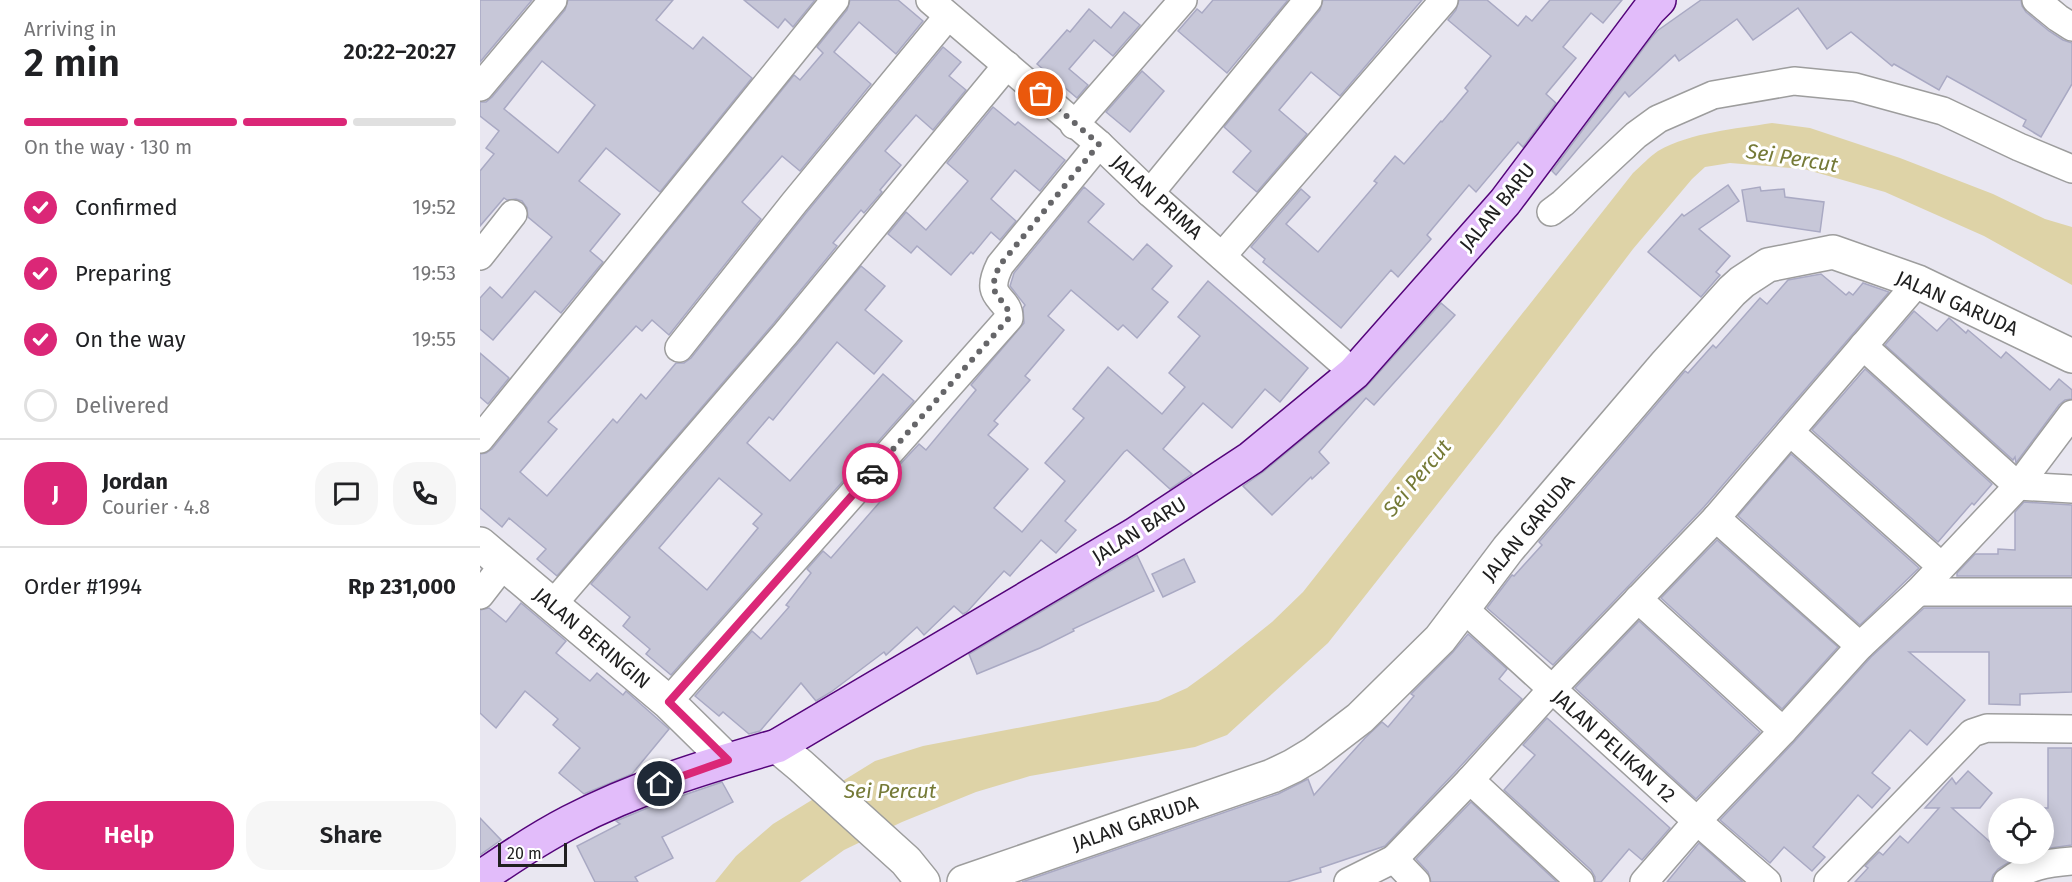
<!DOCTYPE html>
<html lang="en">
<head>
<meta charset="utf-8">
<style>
	:root { --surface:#fff; --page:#f6f6f6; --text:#202124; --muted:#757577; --line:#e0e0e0; --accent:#db2777 }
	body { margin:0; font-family:"Fira Sans",sans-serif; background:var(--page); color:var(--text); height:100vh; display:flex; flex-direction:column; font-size:22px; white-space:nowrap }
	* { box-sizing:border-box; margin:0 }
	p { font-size:20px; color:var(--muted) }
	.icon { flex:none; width:33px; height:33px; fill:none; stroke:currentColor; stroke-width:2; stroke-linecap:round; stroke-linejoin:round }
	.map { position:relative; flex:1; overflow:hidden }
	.details { display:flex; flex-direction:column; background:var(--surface); width:480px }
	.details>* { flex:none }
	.tools { position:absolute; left:1508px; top:798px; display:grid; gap:12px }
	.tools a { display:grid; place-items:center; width:66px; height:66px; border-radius:50%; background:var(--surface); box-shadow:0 3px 15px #0003; font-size:30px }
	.scale { position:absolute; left:18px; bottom:15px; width:69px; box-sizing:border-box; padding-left:6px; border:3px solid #202020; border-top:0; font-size:16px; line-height:21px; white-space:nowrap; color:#202020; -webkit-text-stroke:4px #fff; paint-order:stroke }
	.pin { position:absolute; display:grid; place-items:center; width:51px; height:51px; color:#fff; margin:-26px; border:3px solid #fff; border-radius:50%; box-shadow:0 2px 6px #0007 }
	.courier { position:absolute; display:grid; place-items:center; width:60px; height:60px; margin:-30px; border:4px solid #db2777; border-radius:50%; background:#fff; color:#222; box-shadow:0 2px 8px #0007 }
	.headline em { font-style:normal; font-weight:600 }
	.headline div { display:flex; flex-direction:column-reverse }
	.headline { display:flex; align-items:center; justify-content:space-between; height:102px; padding:0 24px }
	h1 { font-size:39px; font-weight:600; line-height:45px }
	.bar { display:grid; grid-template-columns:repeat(4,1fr); gap:9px 6px; align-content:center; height:72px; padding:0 24px }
	.bar i { height:8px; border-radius:4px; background:var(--line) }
	.bar .selected { background:var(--accent) }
	.bar p { grid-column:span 4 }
	.line { display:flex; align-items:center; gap:15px; padding:0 24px; border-top:2px solid var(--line) }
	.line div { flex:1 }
	.round { display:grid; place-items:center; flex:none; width:63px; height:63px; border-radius:24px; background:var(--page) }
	ol { padding:0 24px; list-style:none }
	li { display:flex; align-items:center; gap:18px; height:66px }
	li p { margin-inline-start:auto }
	li .icon { padding:6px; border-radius:50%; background:var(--accent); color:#fff; stroke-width:4 }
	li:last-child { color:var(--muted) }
	li i { width:33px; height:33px; border:3px solid var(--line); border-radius:50% }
	.primary-button { display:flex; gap:12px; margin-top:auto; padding:12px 24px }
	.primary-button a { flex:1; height:69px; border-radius:24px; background:var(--accent); color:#fff; font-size:24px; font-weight:600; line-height:69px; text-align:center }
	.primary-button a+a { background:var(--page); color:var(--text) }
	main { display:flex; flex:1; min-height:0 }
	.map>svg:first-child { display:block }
</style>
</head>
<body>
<main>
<section class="details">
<div class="headline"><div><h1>2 min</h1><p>Arriving in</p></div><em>20:22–20:27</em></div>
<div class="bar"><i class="selected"></i><i class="selected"></i><i class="selected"></i><i></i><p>On the way · 130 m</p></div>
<ol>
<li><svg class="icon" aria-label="check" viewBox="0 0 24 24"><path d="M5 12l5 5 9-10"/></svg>Confirmed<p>19:52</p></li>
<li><svg class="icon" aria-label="check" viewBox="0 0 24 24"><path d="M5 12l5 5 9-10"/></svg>Preparing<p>19:53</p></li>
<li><svg class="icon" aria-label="check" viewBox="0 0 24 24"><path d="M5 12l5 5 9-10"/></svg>On the way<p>19:55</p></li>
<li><i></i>Delivered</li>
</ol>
<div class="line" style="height:108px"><b class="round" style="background:var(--accent);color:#fff">J</b><div><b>Jordan</b><p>Courier · 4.8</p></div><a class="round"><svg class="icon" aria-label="chat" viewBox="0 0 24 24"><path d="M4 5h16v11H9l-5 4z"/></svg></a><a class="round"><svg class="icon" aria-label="phone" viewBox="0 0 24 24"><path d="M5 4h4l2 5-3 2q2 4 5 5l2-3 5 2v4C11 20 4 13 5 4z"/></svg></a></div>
<div class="line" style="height:78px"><div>Order #1994</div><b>Rp 231,000</b></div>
<div class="primary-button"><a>Help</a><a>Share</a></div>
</section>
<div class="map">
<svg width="1592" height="882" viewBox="0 0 1592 882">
	<rect width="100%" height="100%" fill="#e9e7f1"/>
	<path fill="#ded3a7" d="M1292,123L1330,128L1420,158L1513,194L1565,219L1592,227V285L1504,236L1405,192L1324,169L1250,163L1225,167L1212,179L1153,249L1018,427L848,643L747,735L715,747L550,776L496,792L422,822L364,850L320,882H235L256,856L293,824L395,761L443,746L678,701L707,688L736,667L792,622L823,592L1153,173C1161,166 1169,157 1178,151C1212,132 1255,129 1292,123Z"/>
	<g fill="#c7c7d8" stroke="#a9a9c3" stroke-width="1.5" fill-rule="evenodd">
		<polygon points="0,0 52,0 0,62"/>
		<path d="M88,0H193L176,20L213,49L223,37L272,78L180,192L126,148L99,181L140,214L110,251L123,262L81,313L55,291L13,340L0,329V298L10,287L22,298L72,237L48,217L47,208L42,201L36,199L27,200L24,198L0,226V171L14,154L6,148L19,131L0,116V102H6L12,97L85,10ZM62,61L115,105L78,153L24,109Z"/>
		<polygon points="264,0 335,0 313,27 305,19 298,28"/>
		<polygon points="370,0 418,0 443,21 416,54 379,22 354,52 391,84 320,171 302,156 262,202 281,219 189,335 172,320 162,331 156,326 68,422 77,429 40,472 67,496 133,419 137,423 161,394 166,399 196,363 204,363 211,358 326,213 463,47 481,62 469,76 486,90 453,130 436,115 405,151 421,165 400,190 402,192 384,213 381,210 353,243 357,246 294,323 77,576 57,559 66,549 29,518 22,527 0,508 0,454 6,453 12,449 314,75 320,80 343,53 337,47 367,10"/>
		<polygon points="733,0 808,0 747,73 698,31 717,9 722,13"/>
		<polygon points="843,0 942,0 860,96 831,72 799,110 827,134 777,192 753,172 771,151 744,127 840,10"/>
		<polygon points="979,0 1007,0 1038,26 1046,16 1052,21 1070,0 1142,0 1123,23 1111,13 1083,47 1096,58 1066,94 1076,103 1043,147 1038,142 996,192 989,185 947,235 951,239 918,277 911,270 861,328 783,262 785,259 771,247 821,189 830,197 806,224 838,252 897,183 894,181 915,156 924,164 961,121 962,122 988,91 985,88 1011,56 968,20 976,10"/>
		<polygon points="1221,0 1541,0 1542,6 1546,12 1569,31 1583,40 1592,43 1592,84 1561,137 1543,126 1546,120 1467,76 1459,90 1414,64 1412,66 1371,32 1347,49 1318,8 1273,40 1257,19 1199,61 1195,55 1149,97 1145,92 1076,175 1072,171 1171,38 1177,31"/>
		<polygon points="609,9 631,28 644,12 660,25 633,56 614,40 589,69 608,85 597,98 557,64 587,30 590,32"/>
		<polygon points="662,71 684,91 650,132 626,112"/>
		<polygon points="513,107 535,125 538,122 585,160 560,191 535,170 511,199 536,221 520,240 511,232 493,254 491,252 471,275 437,246 431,253 408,234 426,212 446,230 488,181 467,163"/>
		<polygon points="1248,185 1259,201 1219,229 1250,256 1236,272 1240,275 1221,297 1168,252 1202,214 1204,216"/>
		<polygon points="604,187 624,204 608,222 653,260 667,244 692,266 672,289 688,302 657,338 643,325 638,330 591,290 568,316 584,330 545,376 550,380 514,421 518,424 508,435 548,469 514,508 542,532 585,481 565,463 604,418 593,409 628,367 682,414 705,387 689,373 720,336 698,317 728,281 828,368 800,402 785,389 752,428 723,403 683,449 712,474 690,489 647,450 644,452 585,521 596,530 576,553 561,540 530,576 524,571 487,612 483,614 474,606 444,635 437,627 406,655 404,652 351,692 336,701 321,683 280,731 269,734 243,712 239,716 215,696 272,631 281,639 309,607 306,605 331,573 327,569 343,551 351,558 419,480 412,473 439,444 446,450 496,390 491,385 544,323 543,308 545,305 530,286 534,273"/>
		<polygon points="1280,187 1281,191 1304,189 1305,197 1344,202 1340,232 1267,221 1262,190"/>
		<path d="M381,266L405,286L385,310L422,341L394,374L357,342L293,420L289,417L267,443L310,481L403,374L434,401L191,675L166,654L170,649L143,626L150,617L111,584L318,343ZM239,478L282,514L273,524L278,528L227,590L179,548Z"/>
		<polygon points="1341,274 1366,295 1369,292 1373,295 1383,283 1409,292 1224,507 1073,665 1007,608 1032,575 1034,576 1062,545 1059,542 1205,371 1208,373 1233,345 1236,348 1280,298 1287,304 1308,280"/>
		<polygon points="961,303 975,315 894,405 886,398 839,452 849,463 832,479 831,477 792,515 763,486 783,472 886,387"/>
		<polygon points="1434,311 1457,331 1469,318 1486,333 1488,330 1521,358 1526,352 1570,390 1579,379 1592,390 1592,399 1585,400 1579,405 1536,463 1535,457 1533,460 1405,345"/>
		<polygon points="0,353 29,378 8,404 0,397"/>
		<polygon points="1385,369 1512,484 1494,505 1492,503 1458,542 1332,430"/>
		<polygon points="1311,454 1439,568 1380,625 1258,516"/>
		<polygon points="1544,502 1592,505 1592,576 1477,576 1477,573 1495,554 1518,554 1518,549 1535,550 1535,512"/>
		<polygon points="1237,540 1358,647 1302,709 1181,598"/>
		<polygon points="657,555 674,591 593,629 594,631 560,648 497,674 489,654"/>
		<polygon points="704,559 715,582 683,597 672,574"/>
		<polygon points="41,603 86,641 76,653 110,681 117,673 143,695 146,691 189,729 152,774 104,794 79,773 100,748 73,725 78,719 45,691 16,728 0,713 0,610 9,608 26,622"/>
		<polygon points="1444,608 1592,608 1592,692 1540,694 1540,705 1509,704 1509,652 1429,652 1485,700 1447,745 1430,730 1392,773 1410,788 1392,808 1378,795 1333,847 1345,857 1332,871 1304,847 1290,863 1240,820 1314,742 1391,657"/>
		<polygon points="1159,621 1280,732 1216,799 1095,688"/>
		<polygon points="988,634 1027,669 1019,679 1042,699 978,769 905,846 840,868 841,872 807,882 542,882 798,794 828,779 834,795 885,738 902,722 908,727 934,696 931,694 973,652"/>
		<polygon points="1067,718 1190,828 1162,860 1149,849 1121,882 1115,882 1115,877 1111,870 1024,790 1055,755 1043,745"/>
		<polygon points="1568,748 1592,748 1592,845 1563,849 1563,808 1568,808"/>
		<polygon points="1488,771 1512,793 1500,808 1472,808 1518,849 1518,854 1523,854 1531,861 1518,869 1513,875 1511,882 1375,882 1388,868 1385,866 1399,852 1403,855 1420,836 1428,843 1459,808 1445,808 1472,778 1476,784"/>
		<polygon points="242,782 253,802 182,837 193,858 155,877 158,882 115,882 97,846 140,824 136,821 172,806"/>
		<polygon points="991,802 1077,882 951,882 948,872 936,859"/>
		<polygon points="0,818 21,840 0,855"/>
		<polygon points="1219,843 1263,882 1187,882"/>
	</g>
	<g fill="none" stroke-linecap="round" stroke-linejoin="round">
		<defs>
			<g id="minor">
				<polyline points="450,0 619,144 670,193 874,373"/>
				<polyline points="1556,0 1578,18 1592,27"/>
				<polyline points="0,87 73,0"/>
				<polyline points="594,125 703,0"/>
				<polyline points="670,193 828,0"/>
				<polyline points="1071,212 1083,203 1156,135 1178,119 1233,95 1314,81 1375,87 1463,111 1539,147 1592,169"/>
				<polyline points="0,256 33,214"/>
				<polyline points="742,256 964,0"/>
				<polyline points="1383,346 1538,486 1592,489"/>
				<polyline points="199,348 314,203 468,16"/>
				<polyline points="1310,432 1461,566"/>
				<polyline points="0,439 355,0"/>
				<polyline points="1236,518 1380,646"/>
				<polyline points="1438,592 1592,592"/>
				<polyline points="0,595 24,564"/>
				<polyline points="1158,599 1303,731"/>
				<polyline points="73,604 306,333 527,65"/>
				<polyline points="983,608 1217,821 1287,882"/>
				<path d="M188,702L529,318C529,295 502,301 520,265L619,144"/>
				<polyline points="990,780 1100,882"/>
				<polyline points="914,859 936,882"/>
				<polyline points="868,882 914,859 990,780 1072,689 1236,518 1438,282"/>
				<polyline points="1164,882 1217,821 1303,731 1380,646 1438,592 1538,486 1592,414"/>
				<polyline points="1348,882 1492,733 1507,728 1592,729"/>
				<path d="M1527,882C1548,866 1566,863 1592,861"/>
			</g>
			<g id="tertiary">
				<polyline points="0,544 188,702 247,760"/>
				<polyline points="297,746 321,766 426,861 443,882"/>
				<polyline points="484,882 792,776 813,766 833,754 880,718 960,639 1028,549 1187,363 1252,291 1262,282 1288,265 1353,252 1438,282 1592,356"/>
			</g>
			<path id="secondary" d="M0,878C29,858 59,838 90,822C155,788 227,766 297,746L654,535L771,458L874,373L1025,202L1169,10L1179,0"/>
		</defs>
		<use href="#minor" stroke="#9d9d9d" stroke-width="30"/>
		<use href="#tertiary" stroke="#9d9d9d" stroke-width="36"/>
		<use href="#secondary" stroke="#54047a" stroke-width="36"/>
		<use href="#minor" stroke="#fff" stroke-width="27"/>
		<use href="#tertiary" stroke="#fff" stroke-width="33"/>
		<use href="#secondary" stroke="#e2bcfa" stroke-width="33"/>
	</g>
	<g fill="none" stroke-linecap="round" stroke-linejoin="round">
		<path stroke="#666669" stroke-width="6" stroke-dasharray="0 10.8" d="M392,473L529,318C529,295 502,301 520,265L619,144L561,94"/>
		<polyline stroke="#db2777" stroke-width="8" points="180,784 248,760 189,702 392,473"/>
	</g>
	<g text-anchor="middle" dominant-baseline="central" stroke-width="6" stroke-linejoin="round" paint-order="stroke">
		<g font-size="20" fill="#202020" stroke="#fff">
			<text transform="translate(677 197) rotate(42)">JALAN PRIMA</text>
			<text transform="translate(1017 207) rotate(-51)">JALAN BARU</text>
			<text transform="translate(1477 303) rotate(24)">JALAN GARUDA</text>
			<text transform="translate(1048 528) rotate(-50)">JALAN GARUDA</text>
			<text transform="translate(659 530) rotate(-32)">JALAN BARU</text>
			<text transform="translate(112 638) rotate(40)">JALAN BERINGIN</text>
			<text transform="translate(1134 746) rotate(42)">JALAN PELIKAN 12</text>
			<text transform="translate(655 823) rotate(-19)">JALAN GARUDA</text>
		</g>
		<g font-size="21" font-style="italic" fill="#757a37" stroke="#fff">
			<text transform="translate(1312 158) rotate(9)">Sei Percut</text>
			<text transform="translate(937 478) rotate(-50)">Sei Percut</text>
			<text x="410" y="791">Sei Percut</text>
		</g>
	</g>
</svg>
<div class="tools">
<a><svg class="icon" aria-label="locate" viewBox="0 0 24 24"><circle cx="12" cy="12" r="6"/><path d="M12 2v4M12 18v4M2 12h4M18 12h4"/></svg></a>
</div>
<div class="scale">20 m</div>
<div class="pin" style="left:561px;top:94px;background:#ea580c"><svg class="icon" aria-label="bag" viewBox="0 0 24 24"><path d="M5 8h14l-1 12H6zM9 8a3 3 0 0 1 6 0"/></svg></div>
<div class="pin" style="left:180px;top:784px;background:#1f2937"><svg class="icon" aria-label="home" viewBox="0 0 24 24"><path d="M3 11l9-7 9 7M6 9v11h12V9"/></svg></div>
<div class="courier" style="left:392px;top:473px"><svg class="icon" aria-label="car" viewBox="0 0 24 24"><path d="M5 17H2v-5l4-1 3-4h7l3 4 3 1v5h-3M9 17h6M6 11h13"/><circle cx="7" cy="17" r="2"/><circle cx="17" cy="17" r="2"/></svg></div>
</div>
</main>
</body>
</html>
